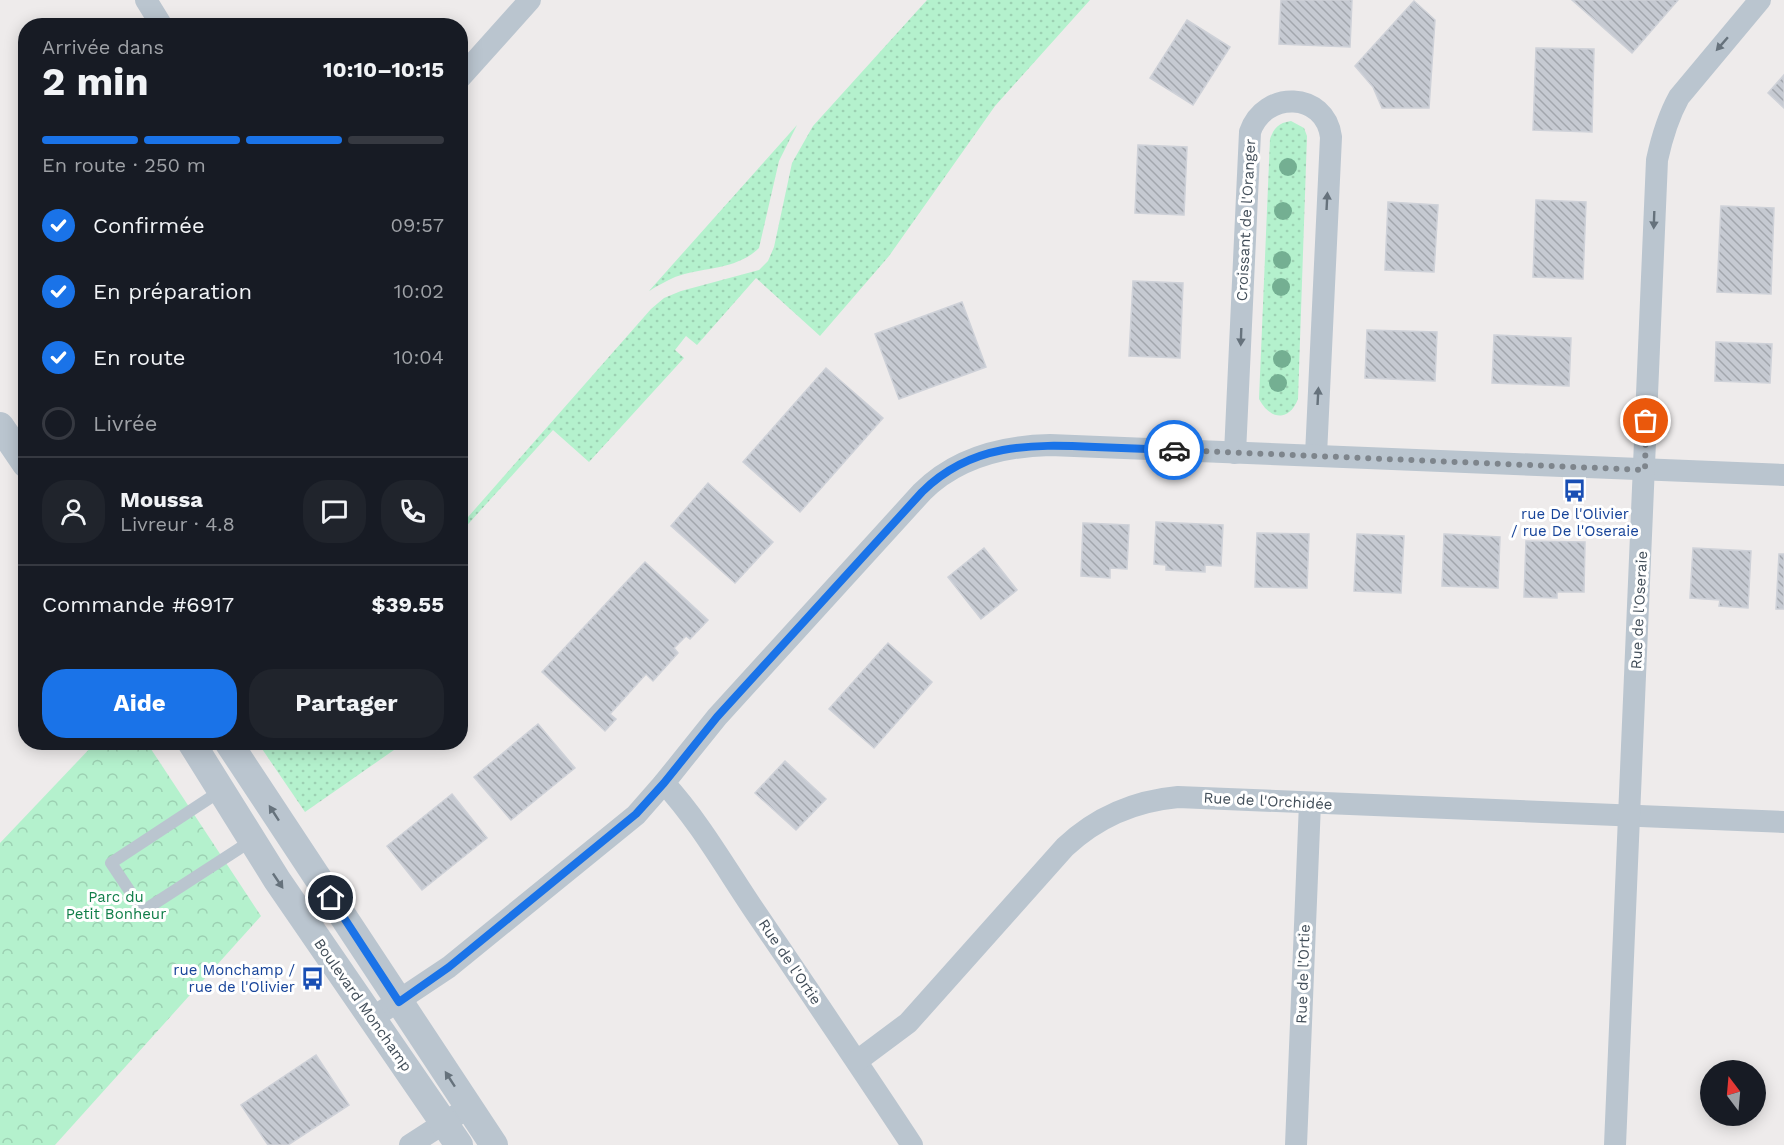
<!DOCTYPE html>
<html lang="fr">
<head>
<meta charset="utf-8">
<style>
	:root { --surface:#171b24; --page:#20242c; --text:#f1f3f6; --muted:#9ea1a6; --line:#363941; --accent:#1a73e8 }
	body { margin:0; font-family:"Work Sans",sans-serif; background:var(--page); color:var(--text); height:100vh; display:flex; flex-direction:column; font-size:22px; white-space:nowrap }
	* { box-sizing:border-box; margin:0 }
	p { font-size:20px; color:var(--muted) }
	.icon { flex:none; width:33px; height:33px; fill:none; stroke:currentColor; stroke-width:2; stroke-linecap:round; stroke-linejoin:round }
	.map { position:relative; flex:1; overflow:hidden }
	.drawer { position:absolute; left:18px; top:18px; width:450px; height:732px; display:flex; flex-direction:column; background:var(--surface); border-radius:24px; box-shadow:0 3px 15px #0003 }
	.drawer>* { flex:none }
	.needle { width:39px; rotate:344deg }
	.buttons { position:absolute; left:1700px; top:1060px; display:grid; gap:12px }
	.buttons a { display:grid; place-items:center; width:66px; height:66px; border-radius:50%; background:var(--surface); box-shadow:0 3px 15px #0003; font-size:30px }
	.pin { position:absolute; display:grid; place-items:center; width:51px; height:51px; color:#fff; margin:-26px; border:3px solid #fff; border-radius:50%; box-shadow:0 2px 6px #0007 }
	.courier { position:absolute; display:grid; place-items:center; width:60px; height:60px; margin:-30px; border:4px solid #1a73e8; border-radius:50%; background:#fff; color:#222; box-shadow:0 2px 8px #0007 }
	.summary em { font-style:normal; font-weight:700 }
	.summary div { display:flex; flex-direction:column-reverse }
	.summary { display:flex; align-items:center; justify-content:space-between; height:102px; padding:0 24px }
	h1 { font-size:39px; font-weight:700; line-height:45px }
	.bar { display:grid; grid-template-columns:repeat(4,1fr); gap:9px 6px; align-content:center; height:72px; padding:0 24px }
	.bar i { height:8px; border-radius:4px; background:var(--line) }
	.bar .current { background:var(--accent) }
	.bar p { grid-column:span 4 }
	.line { display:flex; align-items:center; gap:15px; padding:0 24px; border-top:2px solid var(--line) }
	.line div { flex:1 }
	.round { display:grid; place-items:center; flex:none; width:63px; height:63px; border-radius:24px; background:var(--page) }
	ol { padding:0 24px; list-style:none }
	li { display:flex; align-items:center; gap:18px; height:66px }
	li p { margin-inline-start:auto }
	li .icon { padding:6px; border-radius:50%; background:var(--accent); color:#fff; stroke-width:4 }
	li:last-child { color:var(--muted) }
	li i { width:33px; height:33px; border:3px solid var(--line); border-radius:50% }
	.action { display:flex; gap:12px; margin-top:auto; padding:12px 24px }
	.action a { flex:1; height:69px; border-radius:24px; background:var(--accent); color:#fff; font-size:24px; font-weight:700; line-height:69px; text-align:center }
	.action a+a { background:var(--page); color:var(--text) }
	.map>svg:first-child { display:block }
</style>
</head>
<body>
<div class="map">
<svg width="1784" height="1145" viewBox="0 0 1784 1145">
	<defs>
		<pattern id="grass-dots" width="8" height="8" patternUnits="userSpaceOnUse" patternTransform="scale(1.5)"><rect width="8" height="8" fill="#b4f1cd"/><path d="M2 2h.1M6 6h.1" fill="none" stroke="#9cd0b2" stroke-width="1.8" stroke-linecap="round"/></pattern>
		<pattern id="park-crowns" width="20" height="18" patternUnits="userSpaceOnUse" patternTransform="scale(1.5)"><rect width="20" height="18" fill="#b4f1cd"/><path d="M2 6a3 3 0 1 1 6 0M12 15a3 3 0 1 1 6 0" fill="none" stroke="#9cd0b2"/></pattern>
		<pattern id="building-back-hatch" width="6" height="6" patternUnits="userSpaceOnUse" patternTransform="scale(1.5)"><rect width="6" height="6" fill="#c6cad2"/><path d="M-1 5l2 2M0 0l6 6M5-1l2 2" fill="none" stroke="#a2a6ad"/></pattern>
	</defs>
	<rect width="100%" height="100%" fill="#eeebeb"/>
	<g fill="url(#grass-dots)">
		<polygon points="927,0 1090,0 995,106 889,256 820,336 756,278 697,345 686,336 675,350 684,358 589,462 553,430 461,532 461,525 651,309 664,298 681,291 759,270 768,261 774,247 792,163 813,126"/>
		<path d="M1291,121L1304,128L1307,136L1298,399C1289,422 1270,420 1259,399L1270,139C1274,128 1278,123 1291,121Z"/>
		<path d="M797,125L779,161L759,248C737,270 703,267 675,277C666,281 657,286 649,291Z"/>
		<polygon points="258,743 404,743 305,812"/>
	</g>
	<polygon fill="url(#park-crowns)" points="95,743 147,743 261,916 55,1145 0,1145 0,843"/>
	<g fill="url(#building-back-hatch)" stroke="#ced1d8" stroke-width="1.5">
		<polygon points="1281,0 1352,0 1350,47 1279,44"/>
		<polygon points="1572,0 1678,0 1632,53"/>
		<polygon points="1414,1 1435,20 1429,108 1382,108 1373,87 1355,66"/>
		<polygon points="1187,20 1230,47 1193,105 1150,78"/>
		<polygon points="1536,48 1594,49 1592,132 1533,130"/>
		<polygon points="1784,75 1784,108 1768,93"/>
		<polygon points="1138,145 1187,147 1184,215 1135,213"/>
		<polygon points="1536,200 1586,202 1583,279 1533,277"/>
		<polygon points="1388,202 1438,205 1434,272 1385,270"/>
		<polygon points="1721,206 1774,208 1771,294 1717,292"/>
		<polygon points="1133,281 1183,283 1180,358 1129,356"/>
		<polygon points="962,302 986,367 899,399 875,334"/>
		<polygon points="1367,330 1437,332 1435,381 1365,378"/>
		<polygon points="1494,335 1571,338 1569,386 1492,383"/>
		<polygon points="1716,342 1772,344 1770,383 1715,381"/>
		<polygon points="826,368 883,418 800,512 743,462"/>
		<polygon points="708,483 773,542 735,583 671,526"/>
		<polygon points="1156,522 1223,525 1221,566 1205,565 1205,572 1166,570 1166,565 1154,564"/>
		<polygon points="1083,523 1129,525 1127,569 1110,568 1110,578 1081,576"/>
		<polygon points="1257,533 1309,534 1307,588 1255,587"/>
		<polygon points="1357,534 1404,536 1401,593 1354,591"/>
		<polygon points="1444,534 1500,537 1498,588 1442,586"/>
		<polygon points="1526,541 1585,542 1584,592 1557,592 1557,598 1524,597"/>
		<polygon points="984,548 1017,590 981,619 948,577"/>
		<polygon points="1693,548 1751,551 1748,608 1719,606 1720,600 1690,598"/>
		<polygon points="1779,554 1784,554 1784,609 1776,609"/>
		<polygon points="645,562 708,620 690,639 686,636 674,648 678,653 653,681 646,674 610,714 616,719 605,731 542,672"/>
		<polygon points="888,643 932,682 874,748 829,709"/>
		<polygon points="538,724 575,768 511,820 474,777"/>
		<polygon points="785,761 826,799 796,830 755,793"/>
		<polygon points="452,794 487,838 422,890 387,846"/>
		<polygon points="316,1055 349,1105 288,1145 268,1145 241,1105"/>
	</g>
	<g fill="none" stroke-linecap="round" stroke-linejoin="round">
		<polyline stroke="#bac5cf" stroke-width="12" points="222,790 111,863 143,911 251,841"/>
		<g stroke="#bac5cf" stroke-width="22">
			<polyline points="146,0 162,26"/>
			<polyline points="460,78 530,0"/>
			<path d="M1235,453L1250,132C1264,90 1325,91 1331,137L1316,455"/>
			<path d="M664,783C699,821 725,867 754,910C807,988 860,1066 912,1145"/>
			<path d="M371,1019L449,967L636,815L664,783L717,717L922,492C956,458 1003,446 1050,445L1784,475"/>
			<path d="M857,1061L908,1023L1065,847C1097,817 1134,801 1178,797L1784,822"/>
			<polyline points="410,1145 469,1107"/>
			<polyline points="1296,1145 1310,803"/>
			<path d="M1615,1145L1657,160C1662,137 1668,117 1679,97L1760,0"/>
		</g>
		<g stroke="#bac5cf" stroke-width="28">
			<polyline points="0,426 26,464"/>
			<polyline points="191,742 277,880 459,1145"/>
			<polyline points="228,742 494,1145"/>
		</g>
	</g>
	<g fill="#74af92">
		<circle cx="1288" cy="167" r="9"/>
		<circle cx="1283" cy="211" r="9"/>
		<circle cx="1282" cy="260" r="9"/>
		<circle cx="1281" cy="287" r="9"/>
		<circle cx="1282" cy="359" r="9"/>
		<circle cx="1278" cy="383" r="9"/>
	</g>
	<defs><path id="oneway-solid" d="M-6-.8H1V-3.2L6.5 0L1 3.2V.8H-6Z" transform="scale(1.5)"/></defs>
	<g fill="#66727c">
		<use href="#oneway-solid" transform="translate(1722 44) rotate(131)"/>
		<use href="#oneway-solid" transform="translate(1327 201) rotate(-87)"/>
		<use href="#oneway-solid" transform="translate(1654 220) rotate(92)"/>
		<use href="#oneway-solid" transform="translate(1241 337) rotate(92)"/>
		<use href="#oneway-solid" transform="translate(1318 396) rotate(-87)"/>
		<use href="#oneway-solid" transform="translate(274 813) rotate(-123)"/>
		<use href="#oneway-solid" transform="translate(278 881) rotate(56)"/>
		<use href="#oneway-solid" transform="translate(450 1079) rotate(-123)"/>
	</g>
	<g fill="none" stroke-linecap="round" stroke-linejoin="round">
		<polyline stroke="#7e858c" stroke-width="6" stroke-dasharray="0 10.8" points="1174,450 1645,470 1646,421"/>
		<path stroke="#1a73e8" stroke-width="8" d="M331,898L399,1002L449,967L636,814L664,783L717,717L922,492C971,443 1031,444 1095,447C1121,448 1147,449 1174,450"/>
	</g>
	<defs>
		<symbol id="bus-bare" viewBox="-9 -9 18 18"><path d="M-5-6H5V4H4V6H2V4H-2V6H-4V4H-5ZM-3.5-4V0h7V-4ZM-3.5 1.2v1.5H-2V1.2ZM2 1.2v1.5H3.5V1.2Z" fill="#1a4fb4" stroke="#fff" stroke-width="2.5" paint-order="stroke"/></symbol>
	</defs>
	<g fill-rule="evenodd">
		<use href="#bus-bare" x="1558" y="474" width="33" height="33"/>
		<use href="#bus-bare" x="296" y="962" width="33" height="33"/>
	</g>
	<g text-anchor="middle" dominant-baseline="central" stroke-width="6" stroke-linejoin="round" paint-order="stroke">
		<g font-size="15" fill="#424e59" stroke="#fff">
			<text transform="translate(1246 220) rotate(-87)">Croissant de l'Oranger</text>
			<text transform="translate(1639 610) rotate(-87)">Rue de l'Oseraie</text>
			<text transform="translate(1268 801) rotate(3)">Rue de l'Orchidée</text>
			<text transform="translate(790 962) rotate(56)">Rue de l'Ortie</text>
			<text transform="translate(1303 974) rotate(-88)">Rue de l'Ortie</text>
			<text transform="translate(363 1005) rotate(55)">Boulevard Monchamp</text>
		</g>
		<g font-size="15" fill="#164399" stroke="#fff">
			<text x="1575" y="514">rue De l'Olivier<tspan x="1575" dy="17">/ rue De l'Oseraie</tspan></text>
			<text x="295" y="970" text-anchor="end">rue Monchamp /<tspan x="295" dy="17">rue de l'Olivier</tspan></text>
		</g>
		<g font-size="15" fill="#107e49" stroke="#fff">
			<text x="116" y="897">Parc du<tspan x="116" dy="17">Petit Bonheur</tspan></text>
		</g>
	</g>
</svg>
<div class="buttons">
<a><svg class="needle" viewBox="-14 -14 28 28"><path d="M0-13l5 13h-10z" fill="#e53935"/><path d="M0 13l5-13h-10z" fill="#9ea1a6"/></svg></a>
</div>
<div class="pin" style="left:1646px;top:421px;background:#ea580c"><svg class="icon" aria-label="bag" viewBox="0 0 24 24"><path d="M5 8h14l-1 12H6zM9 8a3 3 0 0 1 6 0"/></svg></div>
<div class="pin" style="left:331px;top:898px;background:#1f2937"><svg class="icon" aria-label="home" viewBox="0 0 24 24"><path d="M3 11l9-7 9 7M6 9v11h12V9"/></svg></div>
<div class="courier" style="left:1174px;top:450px"><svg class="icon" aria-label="car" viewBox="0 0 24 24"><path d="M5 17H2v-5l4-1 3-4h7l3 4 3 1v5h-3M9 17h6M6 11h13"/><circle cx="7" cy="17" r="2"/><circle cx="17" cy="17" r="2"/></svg></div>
<section class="drawer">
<div class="summary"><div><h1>2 min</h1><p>Arrivée dans</p></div><em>10:10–10:15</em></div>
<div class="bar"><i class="current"></i><i class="current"></i><i class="current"></i><i></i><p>En route · 250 m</p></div>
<ol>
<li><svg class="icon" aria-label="check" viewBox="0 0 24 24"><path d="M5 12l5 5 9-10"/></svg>Confirmée<p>09:57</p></li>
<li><svg class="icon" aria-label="check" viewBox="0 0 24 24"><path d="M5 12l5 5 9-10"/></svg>En préparation<p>10:02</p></li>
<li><svg class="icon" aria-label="check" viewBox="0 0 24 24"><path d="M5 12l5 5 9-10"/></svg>En route<p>10:04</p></li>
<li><i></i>Livrée</li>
</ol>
<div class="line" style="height:108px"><a class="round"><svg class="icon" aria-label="person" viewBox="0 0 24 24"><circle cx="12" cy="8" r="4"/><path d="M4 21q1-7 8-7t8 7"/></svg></a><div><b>Moussa</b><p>Livreur · 4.8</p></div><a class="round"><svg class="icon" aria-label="chat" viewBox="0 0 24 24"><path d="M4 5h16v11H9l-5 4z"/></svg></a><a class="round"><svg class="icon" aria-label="phone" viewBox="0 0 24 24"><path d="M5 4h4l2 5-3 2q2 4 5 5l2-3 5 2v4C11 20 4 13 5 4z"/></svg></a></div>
<div class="line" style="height:78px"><div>Commande #6917</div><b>$39.55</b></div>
<div class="action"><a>Aide</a><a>Partager</a></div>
</section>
</div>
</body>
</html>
